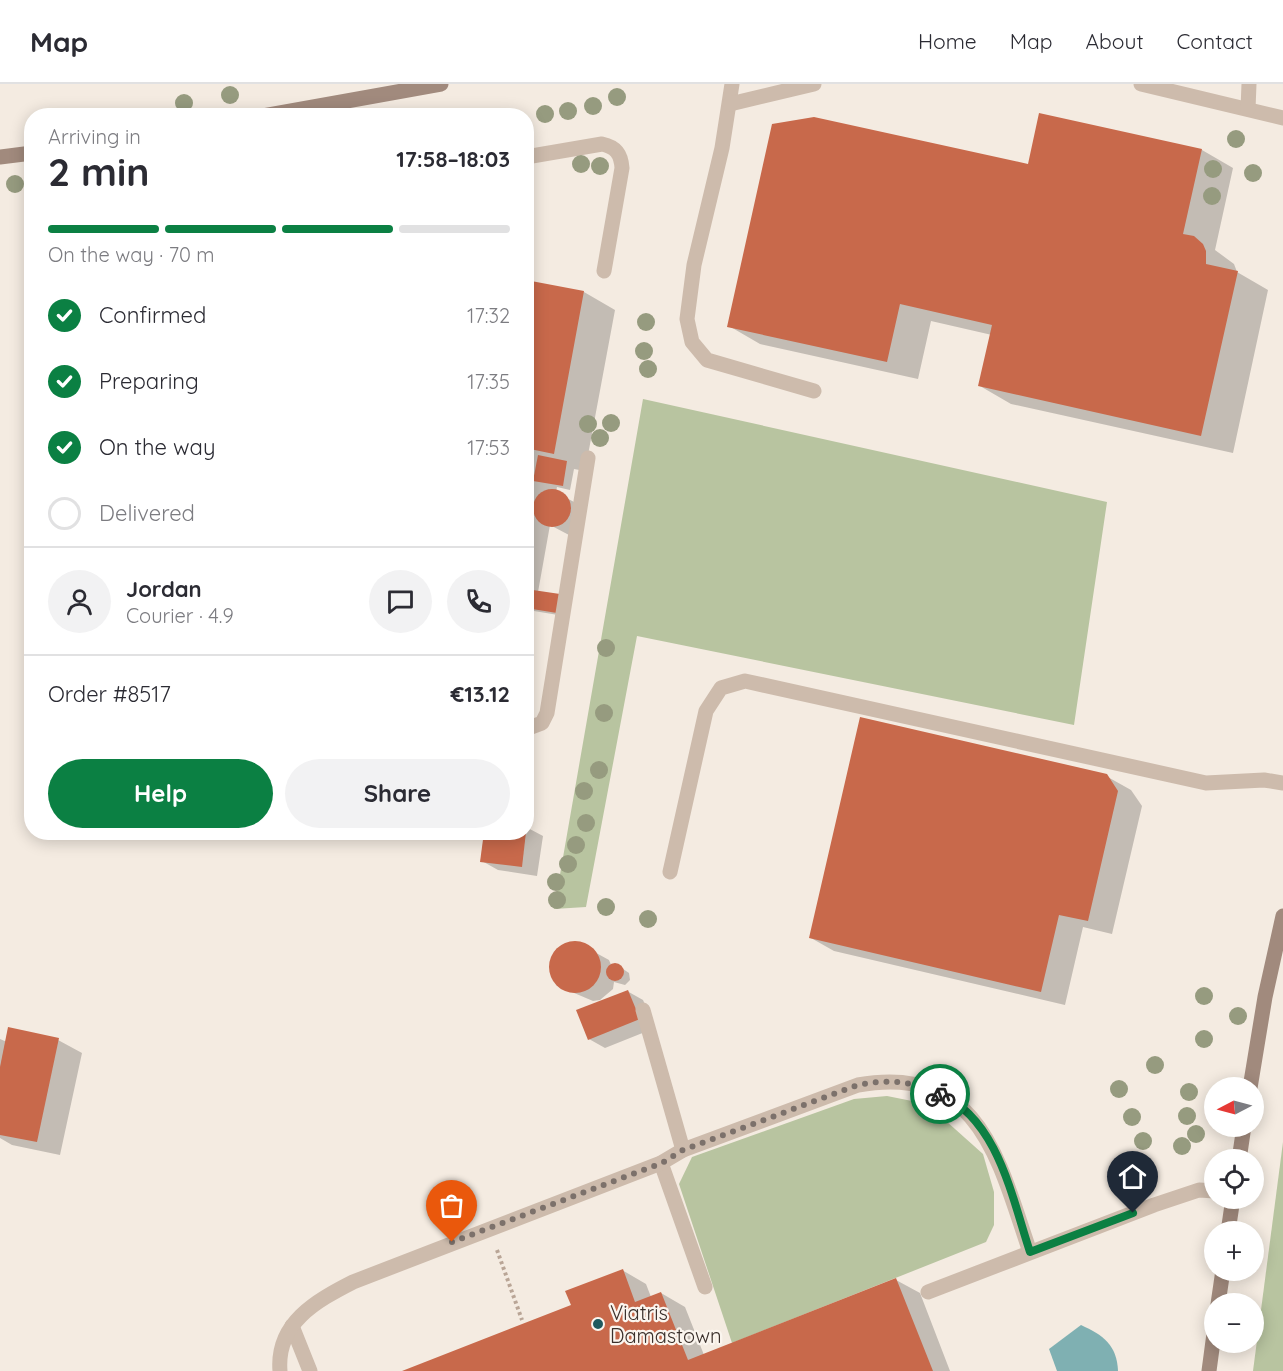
<!DOCTYPE html>
<html lang="en">
<head>
<meta charset="utf-8">
<style>
	:root { --surface:#fff; --page:#f2f2f3; --text:#2b2b33; --muted:#7c7c81; --line:#e1e1e2; --accent:#0b8043 }
	body { margin:0; font-family:Quicksand,sans-serif; background:var(--page); color:var(--text); height:100vh; display:flex; flex-direction:column; font-size:22px; white-space:nowrap }
	* { box-sizing:border-box; margin:0 }
	p { font-size:20px; color:var(--muted) }
	.icon { flex:none; width:33px; height:33px; fill:none; stroke:currentColor; stroke-width:2; stroke-linecap:round; stroke-linejoin:round }
	.map { position:relative; flex:1; overflow:hidden }
	.details { position:absolute; left:24px; top:24px; width:510px; height:732px; display:flex; flex-direction:column; background:var(--surface); border-radius:24px; box-shadow:0 3px 15px #0003 }
	.details>* { flex:none }
	.needle { width:39px; rotate:264deg }
	.tools { position:absolute; left:1204px; top:993px; display:grid; gap:12px }
	.tools a { display:grid; place-items:center; width:60px; height:60px; border-radius:50%; background:var(--surface); box-shadow:0 3px 15px #0003; font-size:30px }
	.pin { position:absolute; display:grid; place-items:center; width:51px; height:51px; color:#fff; margin:-62px -26px; border-radius:50% 50% 50% 0; rotate:-45deg; box-shadow:0 0 6px #0007 }
	.pin .icon { rotate:45deg }
	.courier { position:absolute; display:grid; place-items:center; width:60px; height:60px; margin:-30px; border:4px solid #0b8043; border-radius:50%; background:#fff; color:#222; box-shadow:0 2px 8px #0007 }
	.overview em { font-style:normal; font-weight:700 }
	.overview div { display:flex; flex-direction:column-reverse }
	.overview { display:flex; align-items:center; justify-content:space-between; height:102px; padding:0 24px }
	h1 { font-size:39px; font-weight:700; line-height:45px }
	.bar { display:grid; grid-template-columns:repeat(4,1fr); gap:9px 6px; align-content:center; height:72px; padding:0 24px }
	.bar i { height:8px; border-radius:4px; background:var(--line) }
	.bar .on { background:var(--accent) }
	.bar p { grid-column:span 4 }
	.line { display:flex; align-items:center; gap:15px; padding:0 24px; border-top:2px solid var(--line) }
	.line div { flex:1 }
	.round { display:grid; place-items:center; flex:none; width:63px; height:63px; border-radius:32px; background:var(--page) }
	ol { padding:0 24px; list-style:none }
	li { display:flex; align-items:center; gap:18px; height:66px }
	li p { margin-inline-start:auto }
	li .icon { padding:6px; border-radius:50%; background:var(--accent); color:#fff; stroke-width:4 }
	li:last-child { color:var(--muted) }
	li i { width:33px; height:33px; border:3px solid var(--line); border-radius:50% }
	.button { display:flex; gap:12px; margin-top:auto; padding:12px 24px }
	.button a { flex:1; height:69px; border-radius:36px; background:var(--accent); color:#fff; font-size:24px; font-weight:700; line-height:69px; text-align:center }
	.button a+a { background:var(--page); color:var(--text) }
	header { display:flex; align-items:center; gap:36px; box-sizing:border-box; height:84px; padding:0 30px; background:var(--surface); border-bottom:2px solid var(--line) }
	header strong { font-size:28px }
	nav { display:flex; gap:33px; margin-inline-start:auto; font-size:21px }
	.map>svg:first-child { display:block }
</style>
</head>
<body>
<header>
<strong>Map</strong>
<nav><a>Home</a><a>Map</a><a>About</a><a>Contact</a></nav>
</header>
<div class="map">
<svg width="1283" height="1287" viewBox="0 0 1283 1287">
	<rect width="100%" height="100%" fill="#f4ebe1"/>
	<g fill="#b8c4a0">
		<polygon points="643,315 1107,418 1074,641 637,552 586,823 554,825"/>
		<polygon points="887,1012 927,1020 983,1070 994,1108 994,1141 986,1158 732,1259 679,1100 692,1073 854,1015"/>
		<polygon points="1283,1058 1283,1287 1253,1287"/>
	</g>
	<path fill="#7fb0b2" d="M1081,1241C1103,1251 1117,1261 1118,1287H1057L1049,1265Z"/>
	<g fill="#0003">
		<polygon points="1202,66 1233,84 1215,166 1234,180 1237,188 1268,206 1233,369 1011,320 980,302 992,251 931,237 918,295 760,260 729,242 1029,82"/>
		<polygon points="526,197 584,208 615,226 585,387 574,385 570,406 557,403 556,408 581,422 585,438 579,448 569,451 550,441 538,508 564,532 534,527 526,568"/>
		<polygon points="1106,692 1131,706 1142,722 1112,850 1083,843 1065,921 834,867 811,854"/>
		<polygon points="526,743 543,752 537,792 498,786 482,777 486,748 526,748"/>
		<polygon points="578,859 609,876 612,883 617,881 629,889 630,896 625,901 614,898 613,905 600,916 593,917 560,903 551,890 552,874 562,862"/>
		<polygon points="627,907 643,916 655,944 605,964 589,955"/>
		<polygon points="0,955 7,958 58,956 82,969 60,1071 12,1061 0,1054"/>
		<polygon points="622,1186 646,1200 651,1213 661,1209 685,1223 704,1271 896,1196 920,1209 950,1287 406,1287 573,1222"/>
	</g>
	<g fill="#c8694b">
		<polygon points="1039,29 1202,65 1183,150 1194,152 1203,160 1206,167 1206,180 1238,187 1201,352 978,302 992,241 900,220 887,278 727,243 772,40 814,33 1028,80"/>
		<polygon points="526,196 584,207 554,370 530,365 528,378"/>
		<polygon points="538,371 567,377 563,402 533,397"/>
		<circle cx="552" cy="424" r="19"/>
		<polygon points="526,505 560,510 557,529 526,524"/>
		<polygon points="860,633 1107,690 1118,707 1088,837 1059,831 1041,908 809,854"/>
		<polygon points="484,748 526,748 522,783 480,778"/>
		<circle cx="575" cy="883" r="26"/>
		<circle cx="615" cy="888" r="9"/>
		<polygon points="628,906 640,935 588,956 576,926"/>
		<polygon points="8,943 59,954 37,1058 0,1051 0,983"/>
		<polygon points="623,1185 635,1218 661,1208 688,1276 896,1194 933,1287 402,1287 571,1221 565,1207"/>
	</g>
	<g fill="none" stroke-linecap="round" stroke-linejoin="round">
		<polyline stroke="#b9a596" stroke-width="4" stroke-dasharray="3 3" stroke-linecap="butt" points="497,1166 522,1236"/>
		<g stroke="#cdbbac" stroke-width="15">
			<polyline points="732,0 722,64 694,181 687,235 692,258 707,276 814,307"/>
			<polyline points="1141,0 1283,34"/>
			<polyline points="730,20 814,0"/>
			<polyline points="1248,25 1249,0"/>
			<path d="M526,73L602,60C616,63 621,70 622,84L604,187"/>
			<polyline points="526,645 542,639 547,629 588,374"/>
			<polyline points="670,788 706,627 721,604 745,597 1206,699 1264,696 1283,699"/>
			<polyline points="643,926 683,1066"/>
			<polyline points="661,1079 705,1203"/>
			<polyline points="928,1208 1154,1121 1199,1106 1215,1107"/>
			<polyline points="292,1242 310,1287"/>
			<path d="M280,1287C276,1239 316,1217 353,1198L661,1079L683,1066L858,1001C980,979 999,1078 1030,1168"/>
		</g>
		<g stroke="#a18a7d" stroke-width="15">
			<polyline points="263,32 441,0"/>
			<polyline points="0,73 32,69"/>
			<polyline points="1250,1004 1265,913 1283,832"/>
			<polyline points="1239,1076 1244,1042"/>
			<polyline points="1228,1148 1233,1114"/>
			<polyline points="1218,1220 1223,1186"/>
			<polyline points="1209,1287 1215,1242"/>
		</g>
	</g>
	<g fill="#969b7f">
		<circle cx="230" cy="11" r="9"/>
		<circle cx="617" cy="13" r="9"/>
		<circle cx="184" cy="19" r="9"/>
		<circle cx="593" cy="22" r="9"/>
		<circle cx="568" cy="27" r="9"/>
		<circle cx="545" cy="30" r="9"/>
		<circle cx="1236" cy="55" r="9"/>
		<circle cx="581" cy="80" r="9"/>
		<circle cx="600" cy="82" r="9"/>
		<circle cx="1213" cy="85" r="9"/>
		<circle cx="1253" cy="89" r="9"/>
		<circle cx="15" cy="100" r="9"/>
		<circle cx="1212" cy="112" r="9"/>
		<circle cx="646" cy="238" r="9"/>
		<circle cx="644" cy="267" r="9"/>
		<circle cx="648" cy="285" r="9"/>
		<circle cx="611" cy="339" r="9"/>
		<circle cx="588" cy="340" r="9"/>
		<circle cx="600" cy="354" r="9"/>
		<circle cx="606" cy="564" r="9"/>
		<circle cx="604" cy="629" r="9"/>
		<circle cx="599" cy="686" r="9"/>
		<circle cx="584" cy="707" r="9"/>
		<circle cx="586" cy="739" r="9"/>
		<circle cx="576" cy="761" r="9"/>
		<circle cx="568" cy="780" r="9"/>
		<circle cx="556" cy="798" r="9"/>
		<circle cx="557" cy="816" r="9"/>
		<circle cx="606" cy="823" r="9"/>
		<circle cx="648" cy="835" r="9"/>
		<circle cx="1204" cy="912" r="9"/>
		<circle cx="1238" cy="932" r="9"/>
		<circle cx="1204" cy="955" r="9"/>
		<circle cx="1155" cy="981" r="9"/>
		<circle cx="1119" cy="1005" r="9"/>
		<circle cx="1189" cy="1008" r="9"/>
		<circle cx="1187" cy="1032" r="9"/>
		<circle cx="1132" cy="1033" r="9"/>
		<circle cx="1196" cy="1050" r="9"/>
		<circle cx="1143" cy="1057" r="9"/>
		<circle cx="1182" cy="1062" r="9"/>
	</g>
	<g fill="none" stroke-linecap="round" stroke-linejoin="round">
		<path stroke="#7c716b" stroke-width="6" stroke-dasharray="0 10.8" d="M452,1158L662,1079L683,1066L858,1001C888,995 913,997 940,1010"/>
		<path stroke="#0b8043" stroke-width="8" d="M940,1010C998,1035 1012,1114 1030,1168L1133,1129"/>
	</g>
	<circle fill="#1f5a5e" stroke="#fbf5ee" stroke-width="2" cx="598" cy="1240" r="6"/>
	<g text-anchor="middle" dominant-baseline="central" stroke-width="4.5" stroke-linejoin="round" paint-order="stroke">
		<g font-size="20" fill="#3b302b" stroke="#fbf5ee" text-anchor="start">
			<text x="610" y="1228">Viatris<tspan x="610" dy="23">Damastown</tspan></text>
		</g>
	</g>
</svg>
<div class="tools">
<a><svg class="needle" viewBox="-14 -14 28 28"><path d="M0-13l5 13h-10z" fill="#e53935"/><path d="M0 13l5-13h-10z" fill="#7c7c81"/></svg></a>
<a><svg class="icon" aria-label="locate" viewBox="0 0 24 24"><circle cx="12" cy="12" r="6"/><path d="M12 2v4M12 18v4M2 12h4M18 12h4"/></svg></a>
<a>+</a>
<a>−</a>
</div>
<div class="pin" style="left:452px;top:1158px;background:#ea580c"><svg class="icon" aria-label="bag" viewBox="0 0 24 24"><path d="M5 8h14l-1 12H6zM9 8a3 3 0 0 1 6 0"/></svg></div>
<div class="pin" style="left:1133px;top:1129px;background:#1f2937"><svg class="icon" aria-label="home" viewBox="0 0 24 24"><path d="M3 11l9-7 9 7M6 9v11h12V9"/></svg></div>
<div class="courier" style="left:940px;top:1010px"><svg class="icon" aria-label="bike" viewBox="0 0 24 24"><circle cx="6" cy="16" r="4"/><circle cx="18" cy="16" r="4"/><path d="M6 16l4-8h5l3 8M10 8l3 8H6M13 5h3"/></svg></div>
<section class="details">
<div class="overview"><div><h1>2 min</h1><p>Arriving in</p></div><em>17:58–18:03</em></div>
<div class="bar"><i class="on"></i><i class="on"></i><i class="on"></i><i></i><p>On the way · 70 m</p></div>
<ol>
<li><svg class="icon" aria-label="check" viewBox="0 0 24 24"><path d="M5 12l5 5 9-10"/></svg>Confirmed<p>17:32</p></li>
<li><svg class="icon" aria-label="check" viewBox="0 0 24 24"><path d="M5 12l5 5 9-10"/></svg>Preparing<p>17:35</p></li>
<li><svg class="icon" aria-label="check" viewBox="0 0 24 24"><path d="M5 12l5 5 9-10"/></svg>On the way<p>17:53</p></li>
<li><i></i>Delivered</li>
</ol>
<div class="line" style="height:108px"><a class="round"><svg class="icon" aria-label="person" viewBox="0 0 24 24"><circle cx="12" cy="8" r="4"/><path d="M4 21q1-7 8-7t8 7"/></svg></a><div><b>Jordan</b><p>Courier · 4.9</p></div><a class="round"><svg class="icon" aria-label="chat" viewBox="0 0 24 24"><path d="M4 5h16v11H9l-5 4z"/></svg></a><a class="round"><svg class="icon" aria-label="phone" viewBox="0 0 24 24"><path d="M5 4h4l2 5-3 2q2 4 5 5l2-3 5 2v4C11 20 4 13 5 4z"/></svg></a></div>
<div class="line" style="height:78px"><div>Order #8517</div><b>€13.12</b></div>
<div class="button"><a>Help</a><a>Share</a></div>
</section>
</div>
</body>
</html>
